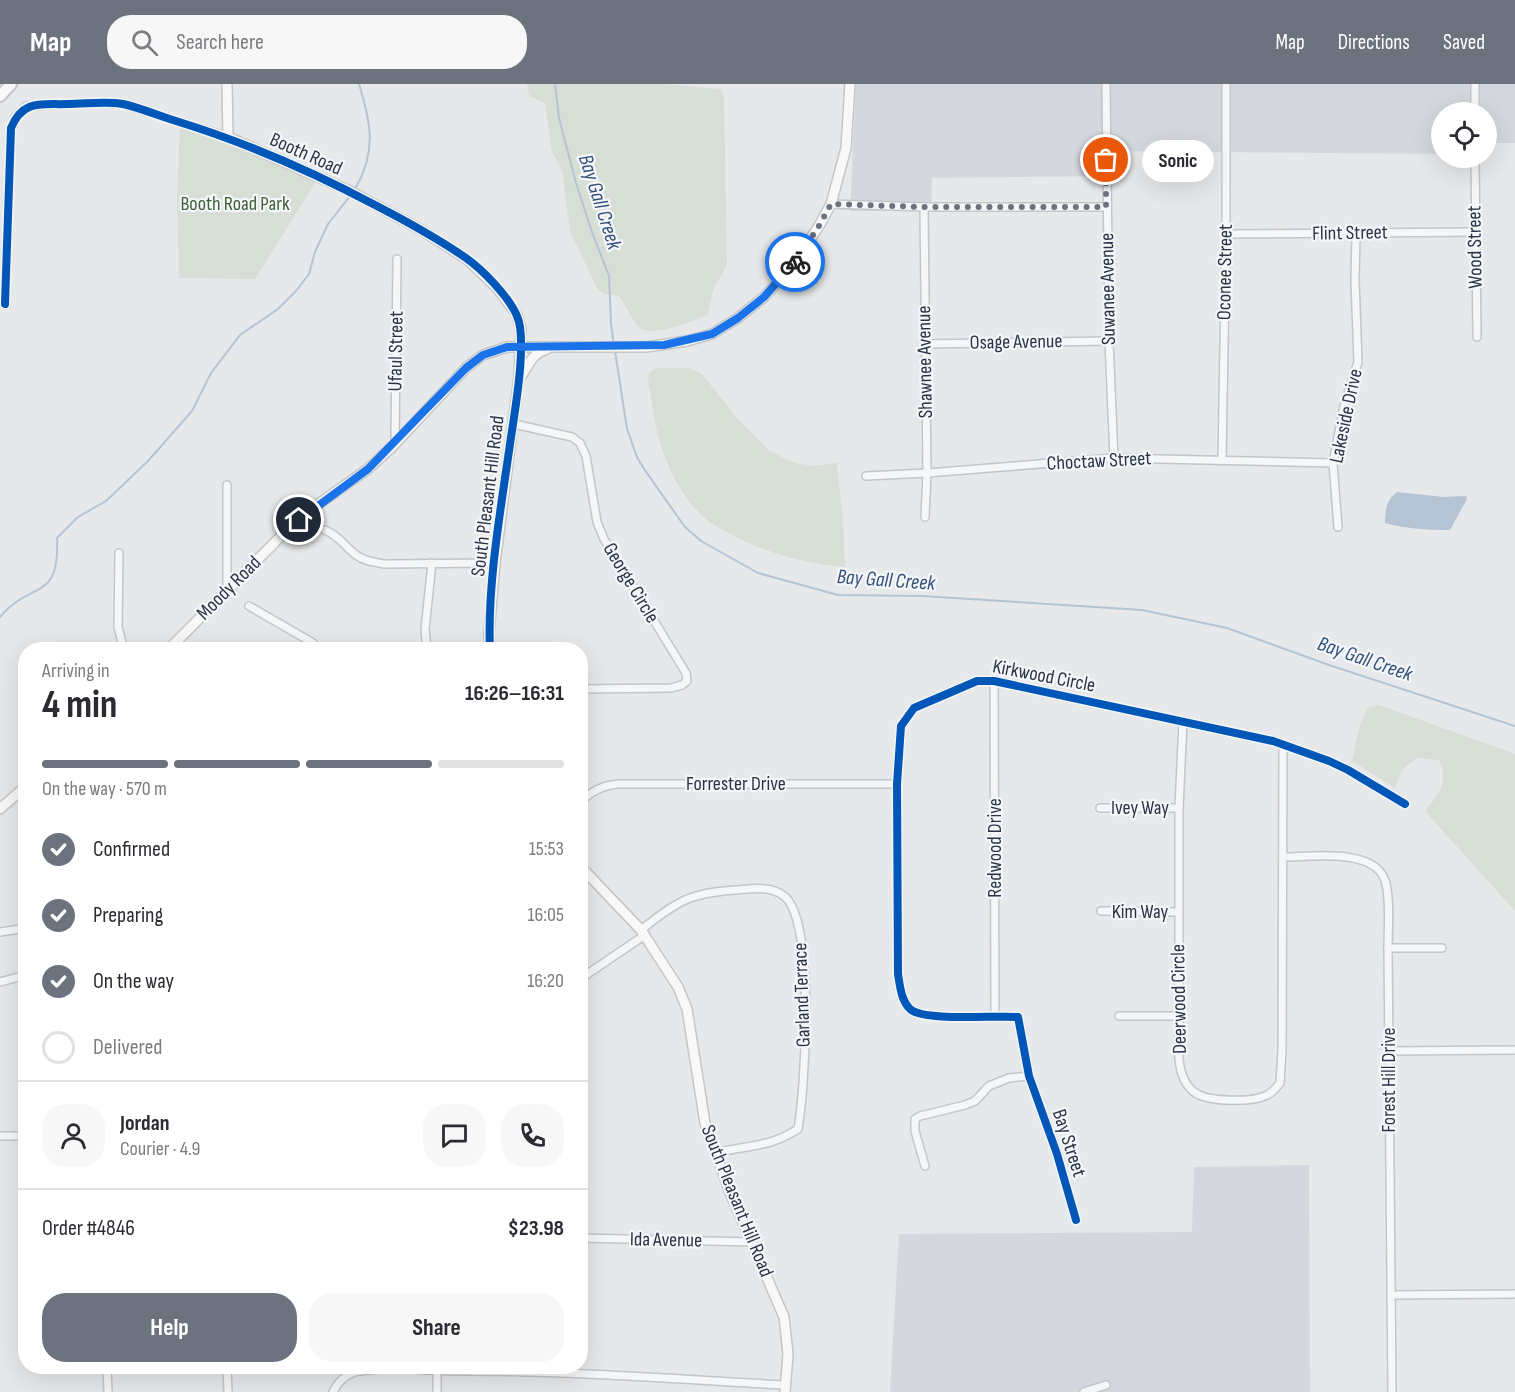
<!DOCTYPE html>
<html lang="en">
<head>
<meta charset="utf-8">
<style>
	:root { --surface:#fff; --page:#f7f7f7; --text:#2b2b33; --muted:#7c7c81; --line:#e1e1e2; --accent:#6c737f }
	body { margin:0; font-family:"Sofia Sans Condensed",sans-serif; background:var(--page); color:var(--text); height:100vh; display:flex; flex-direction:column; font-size:22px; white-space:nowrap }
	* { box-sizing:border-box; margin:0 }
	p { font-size:20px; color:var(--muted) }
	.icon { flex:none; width:33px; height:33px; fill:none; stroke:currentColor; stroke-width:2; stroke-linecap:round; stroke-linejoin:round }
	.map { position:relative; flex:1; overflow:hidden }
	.drawer { position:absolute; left:18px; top:558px; width:570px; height:732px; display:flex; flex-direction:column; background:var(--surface); border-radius:24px; box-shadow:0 6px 24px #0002 }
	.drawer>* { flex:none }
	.fabs { position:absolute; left:1431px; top:18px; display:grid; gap:12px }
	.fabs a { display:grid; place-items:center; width:66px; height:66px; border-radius:50%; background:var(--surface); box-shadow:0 6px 24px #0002; font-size:30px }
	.pin { position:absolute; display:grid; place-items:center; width:51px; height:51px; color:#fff; margin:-26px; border:3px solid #fff; border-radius:50%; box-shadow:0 2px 6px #0007 }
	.courier { position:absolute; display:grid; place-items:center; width:60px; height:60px; margin:-30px; border:4px solid #1a73e8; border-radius:50%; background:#fff; color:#222; box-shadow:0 2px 8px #0007 }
	.bubble { position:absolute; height:42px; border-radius:21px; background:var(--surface); box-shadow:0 6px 24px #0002; font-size:20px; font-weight:700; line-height:42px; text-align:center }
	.head em { font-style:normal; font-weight:700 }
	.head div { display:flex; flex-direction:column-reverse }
	.head { display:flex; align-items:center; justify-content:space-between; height:102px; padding:0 24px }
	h1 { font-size:39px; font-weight:700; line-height:45px }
	.bar { display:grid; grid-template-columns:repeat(4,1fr); gap:9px 6px; align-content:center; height:72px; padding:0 24px }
	.bar i { height:8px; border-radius:4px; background:var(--line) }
	.bar .on { background:var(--accent) }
	.bar p { grid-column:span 4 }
	.line { display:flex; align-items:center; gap:15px; padding:0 24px; border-top:2px solid var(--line) }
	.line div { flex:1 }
	.round { display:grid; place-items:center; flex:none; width:63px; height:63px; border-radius:24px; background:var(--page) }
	ol { padding:0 24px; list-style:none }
	li { display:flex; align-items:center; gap:18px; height:66px }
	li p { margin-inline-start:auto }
	li .icon { padding:6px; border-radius:50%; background:var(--accent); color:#fff; stroke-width:4 }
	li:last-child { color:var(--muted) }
	li i { width:33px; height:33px; border:3px solid var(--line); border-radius:50% }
	.cta { display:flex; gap:12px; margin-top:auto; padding:12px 24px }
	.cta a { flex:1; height:69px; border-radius:24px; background:var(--accent); color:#fff; font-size:24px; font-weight:700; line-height:69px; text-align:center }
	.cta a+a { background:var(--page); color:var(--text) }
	header { display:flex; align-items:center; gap:36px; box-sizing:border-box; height:84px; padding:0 30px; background:var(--accent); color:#fff }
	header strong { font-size:28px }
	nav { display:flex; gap:33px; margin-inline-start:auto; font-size:21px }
	.search { width:420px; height:54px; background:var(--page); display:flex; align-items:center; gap:15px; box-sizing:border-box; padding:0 21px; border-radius:24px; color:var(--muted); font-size:22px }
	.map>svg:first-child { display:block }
</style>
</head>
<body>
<header>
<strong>Map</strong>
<div class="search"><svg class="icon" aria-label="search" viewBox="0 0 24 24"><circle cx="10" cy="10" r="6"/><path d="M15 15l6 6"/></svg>Search here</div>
<nav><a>Map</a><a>Directions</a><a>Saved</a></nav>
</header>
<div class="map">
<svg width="1515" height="1308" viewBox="0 0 1515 1308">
	<rect width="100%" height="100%" fill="#e6e8ea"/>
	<g fill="#d4d7dd">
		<polygon points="856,0 1515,0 1515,59 1487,59 1486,28 1442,28 1441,70 1115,67 1112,92 932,94 931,127 850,127"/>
		<polygon points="1309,1081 1310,1308 890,1308 899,1150 1192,1148 1194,1083"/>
	</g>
	<g fill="#d6ded6">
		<path d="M527,0H660L721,5L724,12L727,179L722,191L714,202L708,231C694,236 653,254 640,244C633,238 625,220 619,212L604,210L597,204L570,147L562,86L552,68L545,19L529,12Z"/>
		<polygon points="180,39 228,54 319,93 255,195 179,194 177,114"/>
		<path d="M656,284H689L702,290L737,334L769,367L795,379L814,382L837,379L843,438L845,483C803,479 764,469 727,448C720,444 713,441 707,436C684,417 668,386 660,358C654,339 652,318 648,299L649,289Z"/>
		<path d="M1379,621L1515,670V827L1425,727C1440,709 1449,699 1439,676L1417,674L1402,686L1395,704L1352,677L1360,640L1369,623Z"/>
	</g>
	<path fill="#b4c4d5" d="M1397,408L1444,413L1466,412L1467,415L1450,446C1428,446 1407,445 1385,439C1385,427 1386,416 1397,408Z"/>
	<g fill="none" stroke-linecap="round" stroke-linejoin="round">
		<g stroke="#b4c4d5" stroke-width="2">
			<polyline points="555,0 559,34 576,99 592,148 609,192 611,240 614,261"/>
			<path d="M355,105C377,68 371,39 359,0"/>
			<polyline points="615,267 627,345 637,373 644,385 685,443 701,457 758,489 838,511 922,512 1142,526 1227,544 1329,581 1515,642"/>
			<path d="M0,533C32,495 60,519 57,454L78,433L106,417L148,377L192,327L211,289L240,251L278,225L296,207L309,190L315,168L328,140L350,112"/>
		</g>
		<defs>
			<g id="street">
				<polyline points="1106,0 1109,257 1114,374"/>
				<polyline points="1475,28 1475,0"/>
				<polyline points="1475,74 1477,253"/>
				<polyline points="831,120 924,123 1106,123"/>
				<polyline points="924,123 927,389 925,433"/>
				<polyline points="1226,150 1474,148"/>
				<polyline points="5,220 11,44 16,32 26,22 99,19 123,20 228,53"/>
				<polyline points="924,260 1109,257"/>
				<polyline points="514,340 572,353 580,359 586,372 597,438 604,455 686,589 687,597 682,601 671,604 580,605"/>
				<polyline points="395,358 397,175"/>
				<polyline points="1222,375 1226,150 1226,0"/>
				<polyline points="866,392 927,389 1114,374 1333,379"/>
				<polyline points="1338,443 1333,379 1344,322 1358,278 1355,196 1356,150"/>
				<path d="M325,446C342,454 343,461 356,471C364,477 374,478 384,480L495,479"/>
				<polyline points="119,469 118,543 124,566"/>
				<polyline points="227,506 227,401"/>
				<polyline points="249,522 313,559 319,566"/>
				<polyline points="427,566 425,545 432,479"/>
				<polyline points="994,597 995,932"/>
				<path d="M1183,637L1179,724V975C1180,987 1184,1000 1194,1008C1207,1018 1252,1019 1267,1011C1272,1009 1276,1004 1280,999L1282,967L1283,660"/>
				<path d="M580,718C592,707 603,701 619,700H897"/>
				<polyline points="1100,724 1179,724"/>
				<path d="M1284,773C1310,773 1371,764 1384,794C1391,808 1388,847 1388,864L1392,1308"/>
				<polyline points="1101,827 1178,828"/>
				<path d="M641,846C676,818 689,809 735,806C751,805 770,801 784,812C816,837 805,1005 798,1045C769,1064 747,1061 715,1069"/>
				<polyline points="0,848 26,844"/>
				<polyline points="1388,864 1442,864"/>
				<polyline points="580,895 645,851"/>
				<polyline points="0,898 26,891"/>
				<polyline points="1119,932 1179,932"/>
				<polyline points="1389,967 1515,966"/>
				<polyline points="0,1052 26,1052"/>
				<polyline points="925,1082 915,1047 915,1035 920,1032 965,1021 975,1017 989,1002 1009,994 1029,992"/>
				<path d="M1076,1136L1057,1070L1029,992L1018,933C996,931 924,938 910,925C901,916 900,902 898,890L897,700L901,642L914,624L977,597H994L1273,657L1329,677L1348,686L1405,720"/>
				<polyline points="580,1154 751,1158"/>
				<polyline points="1391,1211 1515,1210"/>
				<polyline points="107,1282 108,1308"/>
				<polyline points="227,1282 228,1308"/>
				<polyline points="437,1287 437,1308"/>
				<path d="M333,1308C338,1297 348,1288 361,1287C393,1282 428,1287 461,1287C569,1287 678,1295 785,1301"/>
				<polyline points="1084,1308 1106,1301"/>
			</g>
			<g id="secondary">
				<polyline points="227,0 228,53 352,108 423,147 468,176 498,205 517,231 521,245 519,293 495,479 489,549 490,566"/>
				<path d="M521,292C530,280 531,270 547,265"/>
				<polyline points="168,566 288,445 310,426 368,385 393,362 466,284 483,271 507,263 646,263 687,257 712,250 738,234 764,213 790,185 819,142 831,120 846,64 850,0"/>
				<polyline points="0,725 26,702"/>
				<polyline points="580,782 641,846 678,903 687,925 705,1039 731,1111 784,1233 788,1270 785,1308"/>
			</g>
			<polyline id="primary" points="0,12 11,0"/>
		</defs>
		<use href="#street" stroke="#c4c6c8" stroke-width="10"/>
		<use href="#secondary" stroke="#c4c6c8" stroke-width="12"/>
		<use href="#primary" stroke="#c2c5c8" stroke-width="14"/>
		<use href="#street" stroke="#f5f6f7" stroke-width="7"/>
		<use href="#secondary" stroke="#f8f8f8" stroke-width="9"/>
		<use href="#primary" stroke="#f8f8f8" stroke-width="10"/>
		<defs>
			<g id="cycleway">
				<path d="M5,220L11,44C23,15 41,21 68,20C86,20 105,17 123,20C141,24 159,32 176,37C244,58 311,87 375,121C406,137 437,154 466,174C483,186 509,213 517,232C528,256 514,332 510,360C501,424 487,501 490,566"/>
				<path d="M1076,1136L1057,1070L1029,992L1018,933C996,931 924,938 910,925C901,916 900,902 898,890L897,700L901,642L914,624L977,597H994L1273,657L1329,677L1348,686L1405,720"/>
			</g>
		</defs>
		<use href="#cycleway" stroke="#f4f6f9" stroke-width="11"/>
		<use href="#cycleway" stroke="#0057b8" stroke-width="8"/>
	</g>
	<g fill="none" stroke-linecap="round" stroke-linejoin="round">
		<polyline stroke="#6c737f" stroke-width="6" stroke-dasharray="0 10.8" points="795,178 819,142 831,120 924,123 1106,123 1106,76"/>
		<polyline stroke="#1a73e8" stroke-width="8" points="299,436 368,385 466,284 483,271 507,263 664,261 712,250 738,234 764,213 795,178"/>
	</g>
	<g text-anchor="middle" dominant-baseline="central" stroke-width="4.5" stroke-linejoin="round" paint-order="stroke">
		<g font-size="20" fill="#2b3445" stroke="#f4f6f9">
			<text transform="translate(306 70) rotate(24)">Booth Road</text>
			<text transform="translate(1350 149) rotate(-1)">Flint Street</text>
			<text transform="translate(1475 163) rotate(-91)">Wood Street</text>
			<text transform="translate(1225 188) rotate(-89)">Oconee Street</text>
			<text transform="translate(1108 205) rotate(-91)">Suwanee Avenue</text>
			<text transform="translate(1016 258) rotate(-1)">Osage Avenue</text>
			<text transform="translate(396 267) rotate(-89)">Ufaul Street</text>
			<text transform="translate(925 278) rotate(-91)">Shawnee Avenue</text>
			<text transform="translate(1346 332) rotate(-78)">Lakeside Drive</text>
			<text transform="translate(1099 377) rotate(-3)">Choctaw Street</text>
			<text transform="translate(488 412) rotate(-83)">South Pleasant Hill Road</text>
			<text transform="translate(631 499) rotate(59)">George Circle</text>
			<text transform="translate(229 504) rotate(-45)">Moody Road</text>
			<text transform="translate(1044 592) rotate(11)">Kirkwood Circle</text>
			<text x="736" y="700">Forrester Drive</text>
			<text x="1140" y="724">Ivey Way</text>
			<text transform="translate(995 764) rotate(-90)">Redwood Drive</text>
			<text x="1140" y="828">Kim Way</text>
			<text transform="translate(802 911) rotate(-92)">Garland Terrace</text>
			<text transform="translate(1179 915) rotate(-91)">Deerwood Circle</text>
			<text transform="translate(1389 996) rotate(-90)">Forest Hill Drive</text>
			<text transform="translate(1069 1059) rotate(72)">Bay Street</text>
			<text transform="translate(737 1117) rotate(68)">South Pleasant Hill Road</text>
			<text transform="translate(666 1156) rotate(1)">Ida Avenue</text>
		</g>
		<g font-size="20" fill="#3f6138" stroke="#f4f6f9">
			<text x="235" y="120">Booth Road Park</text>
		</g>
		<g font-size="21" font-style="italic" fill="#34527a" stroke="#f4f6f9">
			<text transform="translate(600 118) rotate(72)">Bay Gall Creek</text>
			<text transform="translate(886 496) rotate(4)">Bay Gall Creek</text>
			<text transform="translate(1365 575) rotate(19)">Bay Gall Creek</text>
		</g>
	</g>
</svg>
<div class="fabs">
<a><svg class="icon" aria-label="locate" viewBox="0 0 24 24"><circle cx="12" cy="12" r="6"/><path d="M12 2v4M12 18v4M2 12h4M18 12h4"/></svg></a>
</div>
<div class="pin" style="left:1106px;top:76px;background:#ea580c"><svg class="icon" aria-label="bag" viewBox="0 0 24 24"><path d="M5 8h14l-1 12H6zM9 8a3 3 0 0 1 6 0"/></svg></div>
<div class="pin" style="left:299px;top:436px;background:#1f2937"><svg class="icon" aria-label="home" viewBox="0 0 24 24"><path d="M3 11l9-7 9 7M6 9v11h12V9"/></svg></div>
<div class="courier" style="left:795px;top:178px"><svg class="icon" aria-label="bike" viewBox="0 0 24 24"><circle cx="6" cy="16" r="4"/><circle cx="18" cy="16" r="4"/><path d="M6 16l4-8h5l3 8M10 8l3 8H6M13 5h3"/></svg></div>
<div class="bubble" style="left:1142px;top:56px;width:72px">Sonic</div>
<section class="drawer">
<div class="head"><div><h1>4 min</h1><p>Arriving in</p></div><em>16:26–16:31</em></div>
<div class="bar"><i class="on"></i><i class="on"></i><i class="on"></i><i></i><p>On the way · 570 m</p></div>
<ol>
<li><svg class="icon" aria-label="check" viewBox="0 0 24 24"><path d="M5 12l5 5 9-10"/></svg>Confirmed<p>15:53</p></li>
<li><svg class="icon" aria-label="check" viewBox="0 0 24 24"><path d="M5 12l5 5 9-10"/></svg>Preparing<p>16:05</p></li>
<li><svg class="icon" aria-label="check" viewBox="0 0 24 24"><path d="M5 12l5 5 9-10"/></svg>On the way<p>16:20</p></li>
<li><i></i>Delivered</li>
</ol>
<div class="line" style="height:108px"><a class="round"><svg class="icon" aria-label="person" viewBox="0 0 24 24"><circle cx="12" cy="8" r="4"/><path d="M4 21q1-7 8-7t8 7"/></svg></a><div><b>Jordan</b><p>Courier · 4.9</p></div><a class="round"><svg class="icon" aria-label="chat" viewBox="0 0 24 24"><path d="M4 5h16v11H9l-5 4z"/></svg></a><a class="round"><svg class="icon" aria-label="phone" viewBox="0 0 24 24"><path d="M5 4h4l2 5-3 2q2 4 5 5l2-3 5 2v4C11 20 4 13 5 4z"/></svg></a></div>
<div class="line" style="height:78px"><div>Order #4846</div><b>$23.98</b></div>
<div class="cta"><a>Help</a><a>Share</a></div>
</section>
</div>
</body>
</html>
